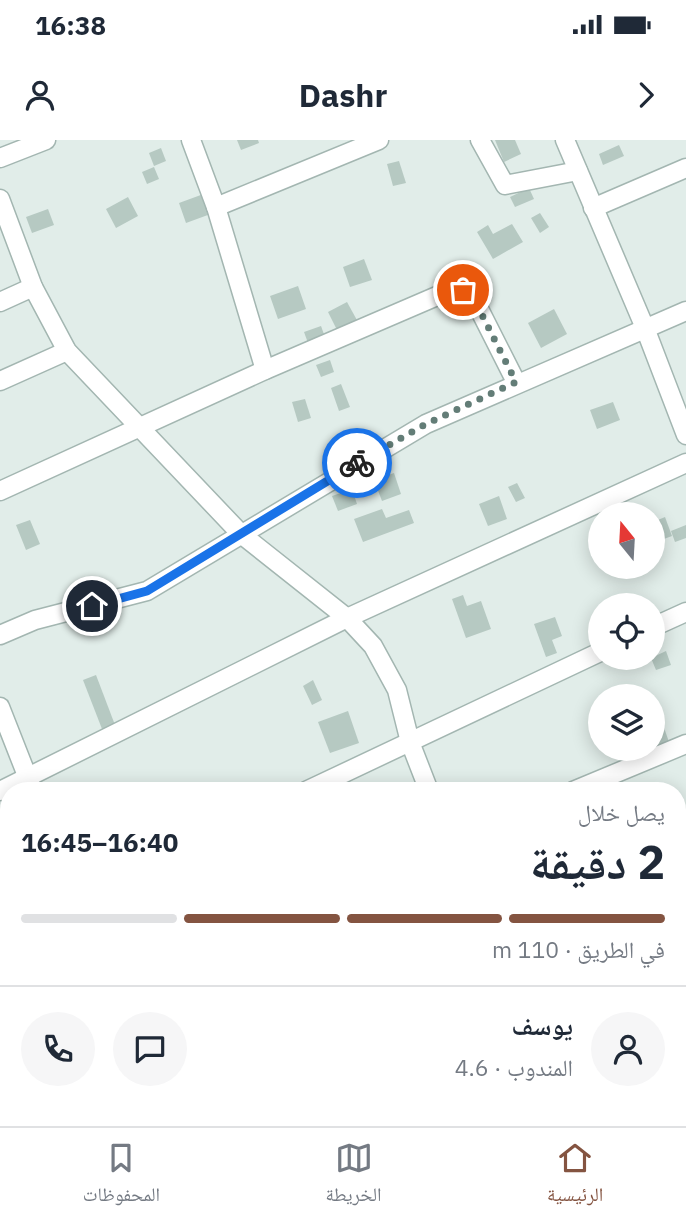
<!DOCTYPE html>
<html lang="ar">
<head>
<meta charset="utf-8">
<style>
	:root { --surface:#fff; --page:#f6f6f7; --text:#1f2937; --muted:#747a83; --line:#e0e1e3; --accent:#845441 }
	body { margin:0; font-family:"IBM Plex Sans","Noto Naskh Arabic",sans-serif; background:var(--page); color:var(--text); direction:rtl; height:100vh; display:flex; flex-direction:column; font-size:26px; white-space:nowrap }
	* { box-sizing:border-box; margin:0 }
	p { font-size:23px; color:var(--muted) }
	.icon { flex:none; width:38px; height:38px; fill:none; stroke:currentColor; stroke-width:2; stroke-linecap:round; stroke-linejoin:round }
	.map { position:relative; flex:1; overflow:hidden; direction:ltr }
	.sheet { position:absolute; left:0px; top:642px; width:686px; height:345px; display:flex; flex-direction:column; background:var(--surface); border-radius:28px 28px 0 0; box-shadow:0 4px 18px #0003; direction:rtl }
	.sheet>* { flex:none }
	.needle { width:46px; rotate:342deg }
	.buttons { position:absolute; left:588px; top:362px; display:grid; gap:14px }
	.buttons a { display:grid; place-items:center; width:77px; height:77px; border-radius:50%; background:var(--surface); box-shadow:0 4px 18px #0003; font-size:35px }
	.pin { position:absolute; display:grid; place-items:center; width:60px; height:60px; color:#fff; margin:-30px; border:4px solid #fff; border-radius:50%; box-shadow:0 2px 7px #0007 }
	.courier { position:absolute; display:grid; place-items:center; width:70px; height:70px; margin:-35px; border:5px solid #1a73e8; border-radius:50%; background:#fff; color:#222; box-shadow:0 2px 9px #0007 }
	.overview em { font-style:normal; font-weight:700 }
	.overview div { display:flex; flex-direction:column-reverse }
	.overview { display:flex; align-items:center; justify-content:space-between; height:119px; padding:0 21px }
	h1 { font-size:46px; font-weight:700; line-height:52px }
	.bar { display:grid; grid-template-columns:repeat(4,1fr); gap:10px 7px; align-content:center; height:84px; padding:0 21px }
	.bar i { height:9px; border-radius:5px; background:var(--line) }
	.bar .selected { background:var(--accent) }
	.bar p { grid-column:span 4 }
	.line { display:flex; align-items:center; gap:18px; padding:0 21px; border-top:2px solid var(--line) }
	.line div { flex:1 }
	.round { display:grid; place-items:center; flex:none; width:74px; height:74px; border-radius:37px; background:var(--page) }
	.status { display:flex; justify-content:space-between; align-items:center; height:49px; padding:0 35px; background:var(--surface); direction:ltr }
	.status svg { height:19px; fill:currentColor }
	header { display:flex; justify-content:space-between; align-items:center; height:91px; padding:0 21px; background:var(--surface); font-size:32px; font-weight:700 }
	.menu { display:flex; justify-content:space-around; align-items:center; height:98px; border-top:2px solid var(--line); background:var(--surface); font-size:19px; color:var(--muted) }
	.menu a { display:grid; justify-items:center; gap:4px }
	.menu .selected { color:var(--accent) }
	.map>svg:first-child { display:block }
</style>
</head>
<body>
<div class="status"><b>16:38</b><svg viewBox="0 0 49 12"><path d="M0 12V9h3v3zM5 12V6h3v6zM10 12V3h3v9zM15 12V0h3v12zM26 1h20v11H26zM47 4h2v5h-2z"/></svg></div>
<header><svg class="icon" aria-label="forward" viewBox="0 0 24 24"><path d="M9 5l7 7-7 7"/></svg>Dashr<svg class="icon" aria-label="person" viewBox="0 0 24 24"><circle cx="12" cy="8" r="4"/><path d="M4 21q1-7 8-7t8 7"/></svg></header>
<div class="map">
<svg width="686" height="986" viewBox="0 0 686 986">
	<rect width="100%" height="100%" fill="#e1ede9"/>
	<g fill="#b6c9c2">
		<polygon points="237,0 258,0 259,3 241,10"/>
		<polygon points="495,0 515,0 521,14 504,22"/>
		<polygon points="619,5 624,16 603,25 599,14"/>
		<polygon points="161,8 166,21 154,26 149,13"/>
		<polygon points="399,21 406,43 393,46 387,24"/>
		<polygon points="154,27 159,39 147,44 142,32"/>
		<polygon points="529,48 534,59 515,67 510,57"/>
		<polygon points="209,52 216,72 186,83 179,63"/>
		<polygon points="128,57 138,76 116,88 106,69"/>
		<polygon points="48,69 54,85 32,93 26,77"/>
		<polygon points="540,73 549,87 540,93 531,78"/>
		<polygon points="512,84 523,102 493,119 477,92 488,85 493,94"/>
		<polygon points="364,119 372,140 350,147 343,127"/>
		<polygon points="298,146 306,169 278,179 270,156"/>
		<polygon points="347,162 358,182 338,192 328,172"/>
		<polygon points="554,169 567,194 541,208 528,183"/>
		<polygon points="321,186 325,197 308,203 304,192"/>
		<polygon points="330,220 334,232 321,237 316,225"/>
		<polygon points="341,244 350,267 339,271 331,248"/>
		<polygon points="305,259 311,278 298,282 292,262"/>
		<polygon points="613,262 620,280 597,289 590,270"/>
		<polygon points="394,333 401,354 382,361 374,340"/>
		<polygon points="517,343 525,358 516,362 508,347"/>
		<polygon points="352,349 357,364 338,371 332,356"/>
		<polygon points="499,356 507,379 488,386 479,364"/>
		<polygon points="382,369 386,378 409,370 414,383 363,402 354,379"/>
		<polygon points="665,377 672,396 653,403 653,382"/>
		<polygon points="30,380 40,404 26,410 16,385"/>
		<polygon points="686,385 686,398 675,402 671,391"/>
		<polygon points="463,455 467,466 481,461 491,489 466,498 452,459"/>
		<polygon points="555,477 562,496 552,500 557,513 546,517 534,484"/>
		<polygon points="666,511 671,525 656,530 651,518"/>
		<polygon points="96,535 115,585 102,589 83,540"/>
		<polygon points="313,540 322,560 312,565 303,546"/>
		<polygon points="348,571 359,603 330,613 318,582"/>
		<polygon points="661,579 669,602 653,607 653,582"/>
		<polygon points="222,978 259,978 261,985 224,986"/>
	</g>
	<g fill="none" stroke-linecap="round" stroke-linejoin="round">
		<defs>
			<g id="minor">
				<polyline points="191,0 216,67 265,230"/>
				<polyline points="480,0 505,45 578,31"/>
				<polyline points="565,0 645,188 686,295"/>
				<polyline points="0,18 46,0"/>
				<polyline points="0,59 33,147 67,211 241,394 347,478 373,506 397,550 410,602 429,651"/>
				<polyline points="216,67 379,0"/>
				<polyline points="593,68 686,28"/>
				<polyline points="0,162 33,147"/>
				<polyline points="0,241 67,211"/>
				<polyline points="0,351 265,230 451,150 463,150 473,157 516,242"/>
				<polyline points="653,487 686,472"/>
				<polyline points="0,495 35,480 147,451 426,284 686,171"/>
				<polyline points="0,567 33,651"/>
				<polyline points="0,651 347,478 686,323"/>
				<polyline points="306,651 600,512"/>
				<polyline points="573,651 686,604"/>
				<polyline points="677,757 686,754"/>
				<polyline points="0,794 9,790"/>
				<polyline points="0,888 9,884"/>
				<polyline points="677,891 686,887"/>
				<polyline points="171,978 175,986"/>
				<polyline points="389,978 392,986"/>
				<polyline points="560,978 563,986"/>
				<polyline points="121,986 132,978"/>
				<polyline points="354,986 375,978"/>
			</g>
		</defs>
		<use href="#minor" stroke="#a3b6b1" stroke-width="21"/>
		<use href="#minor" stroke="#fff" stroke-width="18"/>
	</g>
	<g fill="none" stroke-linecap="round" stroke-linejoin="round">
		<polyline stroke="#637d77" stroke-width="7" stroke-dasharray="0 12.6" points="357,323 426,284 516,242 473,157 463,150"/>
		<polyline stroke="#1a73e8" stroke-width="9" points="92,466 147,451 357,323"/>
	</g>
</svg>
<div class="buttons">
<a><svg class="needle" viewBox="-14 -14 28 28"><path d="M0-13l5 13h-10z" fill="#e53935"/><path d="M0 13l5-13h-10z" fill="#747a83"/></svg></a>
<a><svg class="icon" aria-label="locate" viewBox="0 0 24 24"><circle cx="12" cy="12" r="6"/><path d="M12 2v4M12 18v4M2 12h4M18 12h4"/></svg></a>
<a><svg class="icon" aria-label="layers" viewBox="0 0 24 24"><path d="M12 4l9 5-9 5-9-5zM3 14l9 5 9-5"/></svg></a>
</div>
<div class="pin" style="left:463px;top:150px;background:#ea580c"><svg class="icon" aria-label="bag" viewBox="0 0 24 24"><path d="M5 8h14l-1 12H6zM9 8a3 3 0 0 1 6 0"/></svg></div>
<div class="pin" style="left:92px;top:466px;background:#1f2937"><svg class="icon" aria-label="home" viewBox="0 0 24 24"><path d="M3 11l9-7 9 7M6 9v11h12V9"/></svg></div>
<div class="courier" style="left:357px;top:323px"><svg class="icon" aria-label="bike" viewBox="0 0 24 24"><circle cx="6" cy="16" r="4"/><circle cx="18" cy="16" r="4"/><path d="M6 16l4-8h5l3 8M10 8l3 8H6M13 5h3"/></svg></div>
<section class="sheet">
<div class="overview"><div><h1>2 دقيقة</h1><p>يصل خلال</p></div><em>16:40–16:45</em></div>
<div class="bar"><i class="selected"></i><i class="selected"></i><i class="selected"></i><i></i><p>في الطريق · 110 m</p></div>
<div class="line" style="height:126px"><a class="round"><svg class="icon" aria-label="person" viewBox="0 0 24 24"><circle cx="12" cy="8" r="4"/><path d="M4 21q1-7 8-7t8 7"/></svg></a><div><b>يوسف</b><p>المندوب · 4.6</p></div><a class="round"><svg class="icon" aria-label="chat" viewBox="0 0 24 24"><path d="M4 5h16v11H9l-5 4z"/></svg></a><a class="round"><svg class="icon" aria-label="phone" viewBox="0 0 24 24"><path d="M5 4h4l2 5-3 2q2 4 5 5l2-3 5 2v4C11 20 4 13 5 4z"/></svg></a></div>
</section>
</div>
<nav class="menu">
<a class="selected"><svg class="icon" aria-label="home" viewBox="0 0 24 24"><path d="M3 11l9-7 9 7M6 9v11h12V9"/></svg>الرئيسية</a>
<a><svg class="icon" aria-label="map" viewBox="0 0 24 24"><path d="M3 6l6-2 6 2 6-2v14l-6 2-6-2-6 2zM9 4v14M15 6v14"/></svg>الخريطة</a>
<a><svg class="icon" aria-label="saved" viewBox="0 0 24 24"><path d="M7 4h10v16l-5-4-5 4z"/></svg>المحفوظات</a>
</nav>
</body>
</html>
